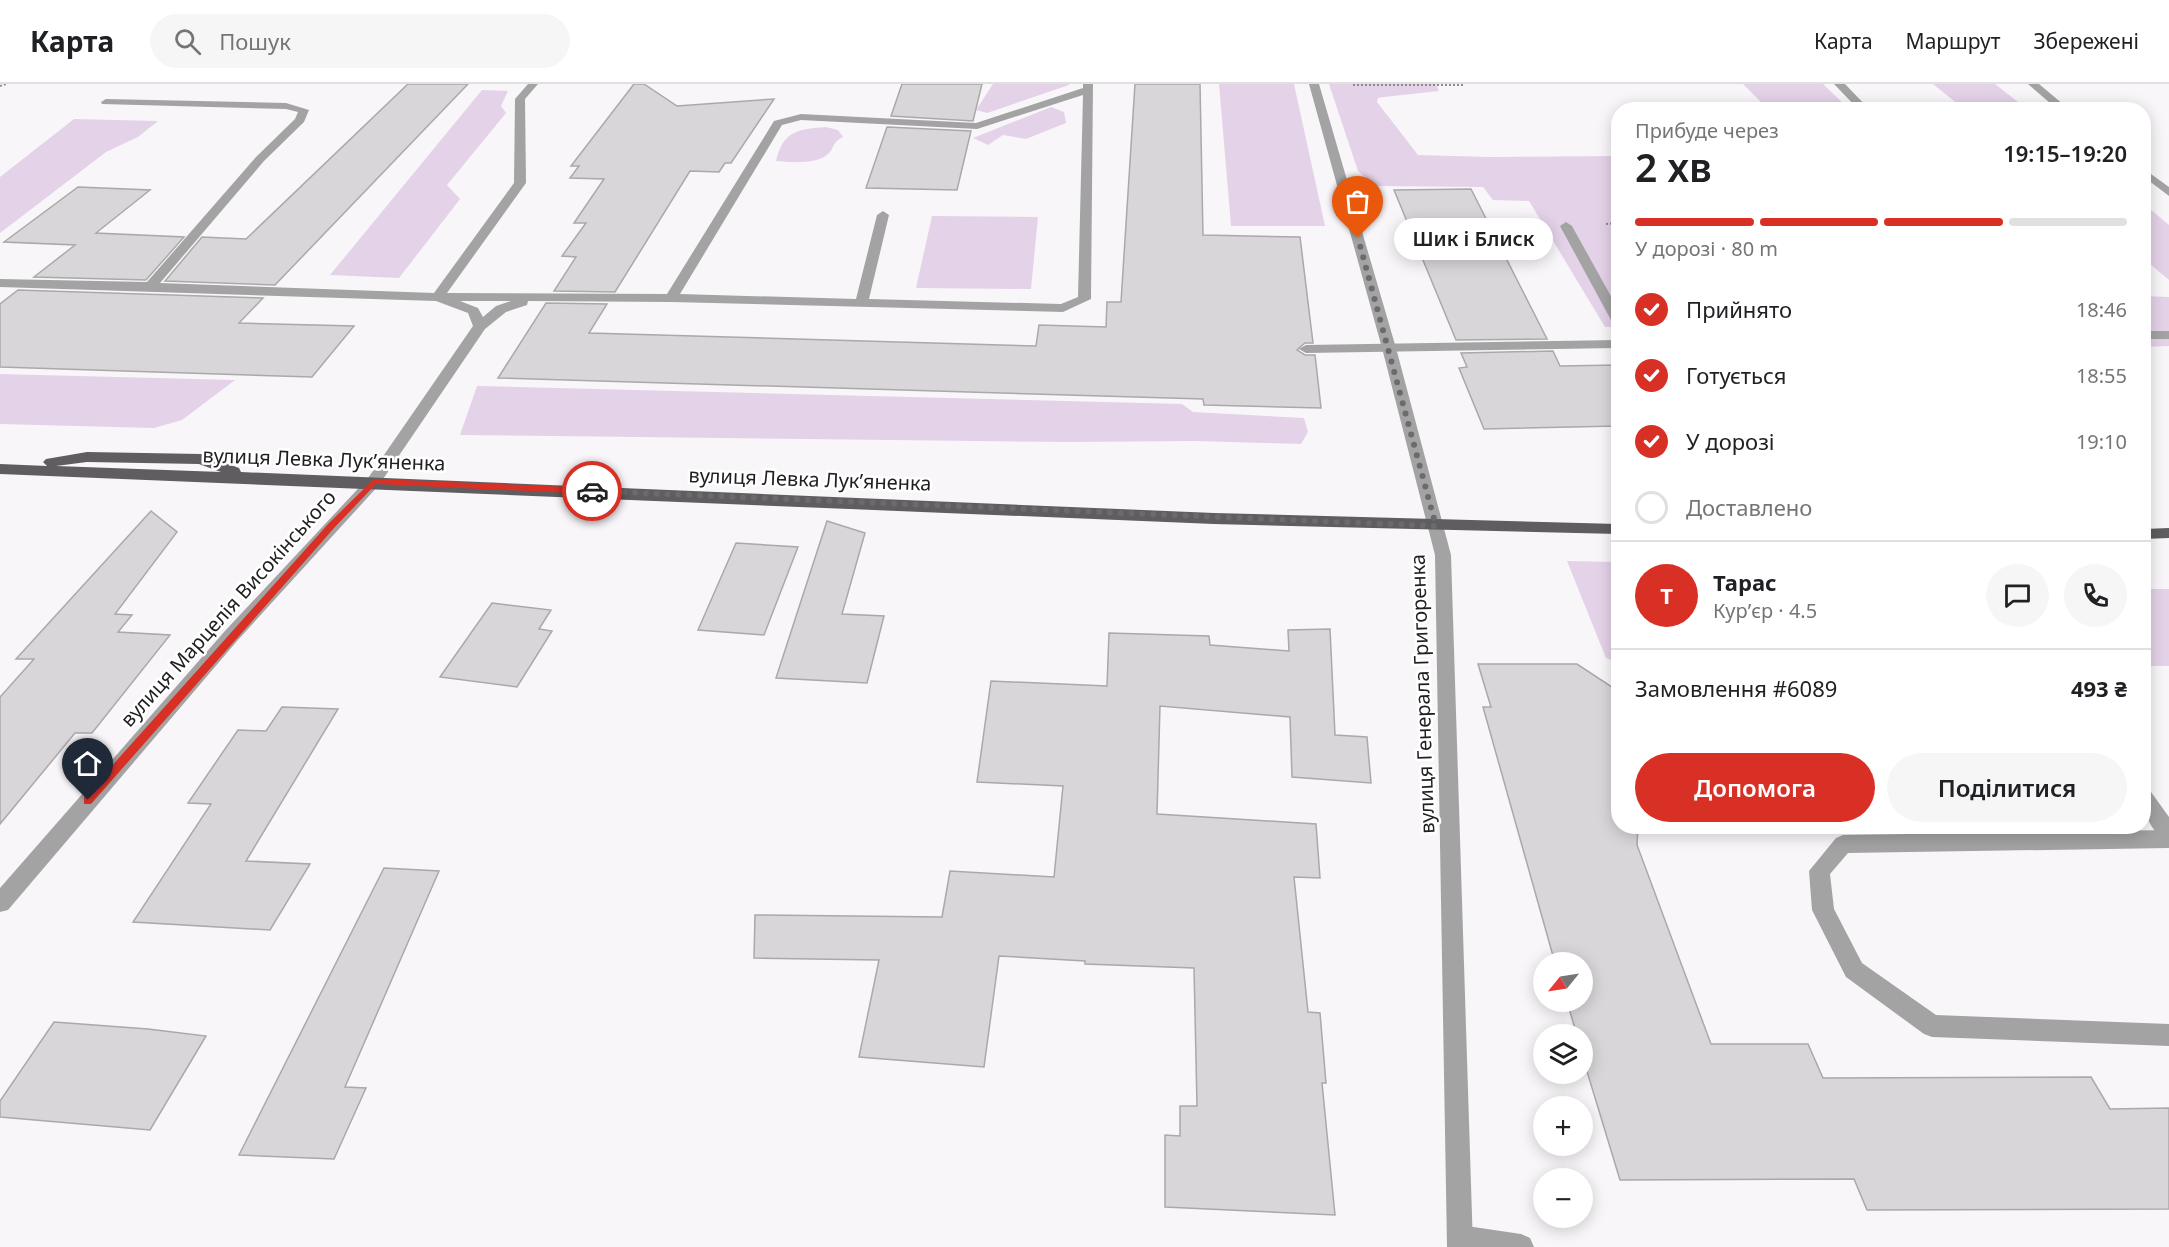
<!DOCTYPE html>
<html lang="uk">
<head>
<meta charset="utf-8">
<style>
	:root { --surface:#fff; --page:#f6f6f6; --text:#202124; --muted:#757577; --line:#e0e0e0; --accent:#d93025 }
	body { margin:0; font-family:"Noto Sans",sans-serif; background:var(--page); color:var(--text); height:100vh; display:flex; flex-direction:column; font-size:22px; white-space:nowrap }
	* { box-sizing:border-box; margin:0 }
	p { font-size:20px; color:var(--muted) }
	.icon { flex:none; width:33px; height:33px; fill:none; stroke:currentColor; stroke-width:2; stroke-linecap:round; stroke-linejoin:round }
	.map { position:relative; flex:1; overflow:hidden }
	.details { position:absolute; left:1611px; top:18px; width:540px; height:732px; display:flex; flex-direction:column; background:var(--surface); border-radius:24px; box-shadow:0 3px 15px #0003 }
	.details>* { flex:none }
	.needle { width:39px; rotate:240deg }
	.fabs { position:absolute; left:1533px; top:868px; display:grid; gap:12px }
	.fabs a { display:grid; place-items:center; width:60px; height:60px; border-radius:50%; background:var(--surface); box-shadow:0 3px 15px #0003; font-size:30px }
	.pin { position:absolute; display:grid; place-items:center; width:51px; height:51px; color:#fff; margin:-62px -26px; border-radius:50% 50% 50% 0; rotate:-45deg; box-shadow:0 0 6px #0007 }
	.pin .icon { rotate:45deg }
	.courier { position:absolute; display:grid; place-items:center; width:60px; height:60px; margin:-30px; border:4px solid #d93025; border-radius:50%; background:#fff; color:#222; box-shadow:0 2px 8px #0007 }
	.bubble { position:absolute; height:42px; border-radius:21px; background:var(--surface); box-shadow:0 3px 15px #0003; font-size:20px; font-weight:600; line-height:42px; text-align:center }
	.summary em { font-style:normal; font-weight:600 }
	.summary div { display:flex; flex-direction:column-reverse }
	.summary { display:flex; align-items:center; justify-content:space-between; height:102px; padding:0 24px }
	h1 { font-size:39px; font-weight:600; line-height:45px }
	.bar { display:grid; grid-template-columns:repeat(4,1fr); gap:9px 6px; align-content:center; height:72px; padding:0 24px }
	.bar i { height:8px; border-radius:4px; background:var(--line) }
	.bar .on { background:var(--accent) }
	.bar p { grid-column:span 4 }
	.line { display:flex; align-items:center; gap:15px; padding:0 24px; border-top:2px solid var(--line) }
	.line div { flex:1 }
	.round { display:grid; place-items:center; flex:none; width:63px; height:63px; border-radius:32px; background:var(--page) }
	ol { padding:0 24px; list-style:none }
	li { display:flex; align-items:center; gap:18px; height:66px }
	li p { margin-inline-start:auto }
	li .icon { padding:6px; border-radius:50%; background:var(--accent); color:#fff; stroke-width:4 }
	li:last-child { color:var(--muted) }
	li i { width:33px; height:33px; border:3px solid var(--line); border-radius:50% }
	.cta { display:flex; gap:12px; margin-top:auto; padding:12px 24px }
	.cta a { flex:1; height:69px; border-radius:36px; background:var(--accent); color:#fff; font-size:24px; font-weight:600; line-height:69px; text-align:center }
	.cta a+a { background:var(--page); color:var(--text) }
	header { display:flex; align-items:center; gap:36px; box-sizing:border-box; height:84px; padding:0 30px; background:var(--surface); border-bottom:2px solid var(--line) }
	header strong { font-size:28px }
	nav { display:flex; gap:33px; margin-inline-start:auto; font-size:21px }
	.search { width:420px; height:54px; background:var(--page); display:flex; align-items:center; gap:15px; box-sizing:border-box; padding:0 21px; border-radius:33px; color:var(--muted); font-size:22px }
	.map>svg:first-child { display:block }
</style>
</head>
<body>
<header>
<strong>Карта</strong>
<div class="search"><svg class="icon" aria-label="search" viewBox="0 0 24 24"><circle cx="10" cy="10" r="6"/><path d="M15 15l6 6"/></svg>Пошук</div>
<nav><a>Карта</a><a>Маршрут</a><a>Збережені</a></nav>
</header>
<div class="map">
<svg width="2169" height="1163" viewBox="0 0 2169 1163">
	<rect width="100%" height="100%" fill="#f9f6f9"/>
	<g fill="#e4d2e8">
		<polygon points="993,0 1069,0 1069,1 987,29 976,26"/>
		<polygon points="1219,0 1294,0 1325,142 1231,142"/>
		<polygon points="1329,0 1436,0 1439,7 1384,13 1378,14 1377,18 1418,71 1489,73 1618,72 1618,243 1605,243 1529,117 1493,116 1483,103 1376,102 1358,87"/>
		<polygon points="1743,0 1823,0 1849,25 1768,25"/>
		<polygon points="1933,0 1995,0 2027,25 1964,25"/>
		<polygon points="482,6 508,7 501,22 506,29 447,101 460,115 399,194 330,191"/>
		<polygon points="1051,23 1064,28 1066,39 1026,55 1003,51 988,61 973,54"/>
		<polygon points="74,35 158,37 138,53 106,68 0,149 0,93"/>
		<path d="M826,43L838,46L843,53C831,59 835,64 828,70C816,81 790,78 776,77C783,47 798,45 826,43Z"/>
		<polygon points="2144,120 2169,141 2169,196 2144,175"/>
		<polygon points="932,132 1038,133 1031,205 916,204"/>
		<polygon points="2144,212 2169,213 2169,262 2144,263"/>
		<polygon points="0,290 235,296 182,336 154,344 0,340"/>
		<polygon points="477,302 1182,320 1193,328 1304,334 1308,348 1301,360 1196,357 1069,358 460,351"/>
		<polygon points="1567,477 1618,478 1618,579 1606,574"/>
		<rect x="2144" y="505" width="25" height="77"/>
	</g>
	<g fill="#d9d6d9" stroke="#aaa8aa" stroke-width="1.5">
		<polygon points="408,0 468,0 275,201 165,197 202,153 246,155"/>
		<polygon points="634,0 644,0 677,22 774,15 731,79 725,79 719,88 690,87 615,208 554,207 576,173 562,172 586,139 574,139 604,95 570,94 579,82 571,82"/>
		<polygon points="902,0 982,0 973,37 891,32"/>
		<polygon points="1135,0 1200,0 1203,151 1300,153 1313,259 1305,259 1297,266 1305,271 1315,271 1321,324 1204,321 1203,315 498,294 546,219 607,220 589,249 1036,262 1039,241 1106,243 1107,218 1121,218"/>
		<polygon points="887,43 971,47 957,106 866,104"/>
		<polygon points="78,103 150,106 96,149 184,153 146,196 34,193 75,161 4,158"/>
		<polygon points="1471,105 1547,255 1456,256 1394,106"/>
		<polygon points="18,206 263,214 239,239 354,242 312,293 0,283 0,220"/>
		<polygon points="1553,267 1560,282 1618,281 1618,342 1484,345 1459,284 1467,283 1461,269"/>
		<polygon points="151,427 177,448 115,530 132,531 118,548 170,551 92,649 75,649 0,740 0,613 34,575 16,575"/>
		<polygon points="827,437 865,449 842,530 884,532 867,599 776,594"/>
		<polygon points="736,459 798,463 764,551 698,546"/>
		<polygon points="492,519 551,526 539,545 552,547 517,603 440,593"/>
		<polygon points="1330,545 1335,651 1367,653 1371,699 1292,693 1290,633 1160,622 1157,730 1316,740 1320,794 1294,793 1308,928 1320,929 1326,999 1322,999 1335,1131 1165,1123 1165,1051 1180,1052 1180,1022 1197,1022 1194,884 1085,880 1085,877 999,872 984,983 859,973 879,876 754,874 755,831 942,833 950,787 1054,793 1063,702 977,698 991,597 1107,602 1109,549 1209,552 1210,561 1289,567 1288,546"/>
		<polygon points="1478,580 1577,580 1618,607 1618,742 1638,742 1637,761 1711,960 1808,960 1823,994 2091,993 2110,1025 2169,1024 2169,1125 1867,1126 1854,1095 1620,1096 1582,971 1582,951 1577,951 1567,918 1582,918 1582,879 1555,879 1483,623 1491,623"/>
		<polygon points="282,623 338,625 246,777 310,780 270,846 133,838 211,720 188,719 238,646 266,647"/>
		<polygon points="384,784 439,787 345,1003 366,1004 334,1075 239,1071"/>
		<polygon points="54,938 148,945 206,952 150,1046 0,1033 0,1017"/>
	</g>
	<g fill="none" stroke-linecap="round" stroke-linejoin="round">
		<g stroke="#8c8a8c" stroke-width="2" stroke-dasharray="2 2" stroke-linecap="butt">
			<polyline points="1353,1 1464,1"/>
			<polyline points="0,2 6,0"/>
			<polyline points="1606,140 1618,139"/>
		</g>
		<g fill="#a3a3a4" fill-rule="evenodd">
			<path d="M528,0H538L525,15L526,99L447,209L667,210L774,37L801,30L976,39L1083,4V0H1093L1091,215L1063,228L671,218L528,217L527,221L506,228L485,245L379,401L374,402L366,397L473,242L468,229L436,217L0,203V195L147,198L256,73L295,35L298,28L286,25L102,20L101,18L106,15L286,19L309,26L304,38L264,77L160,199L434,209L514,99L515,15ZM1083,11L1078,213L1061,220L869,215L889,131L883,127L877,131L856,215L680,210L782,41L801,36L977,45ZM460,217H511L496,222L483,233L478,224Z"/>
			<polygon points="1834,0 1845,0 1870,26 1859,26"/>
			<polygon points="2028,0 2039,0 2070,26 2058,26"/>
			<polygon points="2144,85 2169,103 2169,112 2144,93"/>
			<polygon points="1566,138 1572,142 1618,225 1618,240 1611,236 1560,142"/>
			<rect x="2144" y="247" width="25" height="8"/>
			<polygon points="1618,256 1618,264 1306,269 1299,265 1306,261"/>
			<polygon points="2169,746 2169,764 1848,769 1830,790 1834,825 1862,879 1936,931 2169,940 2169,962 1932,953 1924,950 1846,893 1812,826 1809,787 1836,754 1843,751"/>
			<polygon points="1460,1141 1521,1150 1530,1154 1534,1163 1451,1163 1447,1154 1451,1145"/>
		</g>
		<g fill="#a3a3a4" fill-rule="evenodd">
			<polygon points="1309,0 1319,0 1396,264 1451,471 1473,1163 1447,1163 1435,471 1382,264"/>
			<polygon points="374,392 379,393 382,397 379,401 237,557 8,826 0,828 0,804 224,548 369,393"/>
			<path d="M2144,706L2151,708L2169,733V757C2149,750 2142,724 2144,706Z"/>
		</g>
		<g fill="#5f5d5f" fill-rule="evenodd">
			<path d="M87,368L201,370L239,384L241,388L1214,429L1618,440V450L1214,440L0,390V380L47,382L43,378L46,375ZM87,378L199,380L221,388L56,382Z"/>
			<polygon points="2169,444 2169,454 2144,455 2144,445"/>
		</g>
	</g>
	<polygon fill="#d93025" points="374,395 592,404 596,407 592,410 376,400 335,443 91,720 84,720 84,713 329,439"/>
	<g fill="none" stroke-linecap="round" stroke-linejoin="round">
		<polyline stroke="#6b6a6c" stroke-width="6" stroke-dasharray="0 10.8" points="592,407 1436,442 1358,154"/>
	</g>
	<g text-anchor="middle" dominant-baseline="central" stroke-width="5" stroke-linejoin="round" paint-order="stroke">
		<g font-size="20" fill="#1f1f20" stroke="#fff">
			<text transform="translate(324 375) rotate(2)">вулиця Левка Лукʼяненка</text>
			<text transform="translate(810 395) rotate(2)">вулиця Левка Лукʼяненка</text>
			<text transform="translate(228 524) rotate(-48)">вулиця Марцелія Високінського</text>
			<text transform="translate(1422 610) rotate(-92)">вулиця Генерала Григоренка</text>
		</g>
	</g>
</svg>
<div class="fabs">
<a><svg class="needle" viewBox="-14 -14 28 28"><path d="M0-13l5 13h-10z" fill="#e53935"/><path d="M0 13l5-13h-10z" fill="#757577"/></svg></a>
<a><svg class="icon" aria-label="layers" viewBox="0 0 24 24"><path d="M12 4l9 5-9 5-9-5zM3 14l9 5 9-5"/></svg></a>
<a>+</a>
<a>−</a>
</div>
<div class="pin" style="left:1358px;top:154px;background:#ea580c"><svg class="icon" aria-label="bag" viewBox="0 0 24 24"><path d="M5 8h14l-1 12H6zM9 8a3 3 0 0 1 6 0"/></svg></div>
<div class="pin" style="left:88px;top:716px;background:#1f2937"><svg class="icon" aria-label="home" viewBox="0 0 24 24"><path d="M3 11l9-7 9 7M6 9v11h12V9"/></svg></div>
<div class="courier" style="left:592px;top:407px"><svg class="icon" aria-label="car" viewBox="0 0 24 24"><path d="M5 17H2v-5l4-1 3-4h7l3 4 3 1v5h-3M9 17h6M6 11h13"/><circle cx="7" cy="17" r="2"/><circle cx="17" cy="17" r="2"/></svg></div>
<div class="bubble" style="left:1394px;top:134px;width:159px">Шик і Блиск</div>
<section class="details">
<div class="summary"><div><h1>2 хв</h1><p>Прибуде через</p></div><em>19:15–19:20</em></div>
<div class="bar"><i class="on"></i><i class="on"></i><i class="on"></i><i></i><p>У дорозі · 80 m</p></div>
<ol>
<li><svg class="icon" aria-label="check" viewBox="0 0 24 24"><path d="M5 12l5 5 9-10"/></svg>Прийнято<p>18:46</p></li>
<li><svg class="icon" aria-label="check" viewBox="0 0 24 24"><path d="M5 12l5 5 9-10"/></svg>Готується<p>18:55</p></li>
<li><svg class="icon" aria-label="check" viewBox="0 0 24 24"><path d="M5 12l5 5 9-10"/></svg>У дорозі<p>19:10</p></li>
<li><i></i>Доставлено</li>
</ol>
<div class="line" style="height:108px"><b class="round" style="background:var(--accent);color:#fff">Т</b><div><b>Тарас</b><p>Кур’єр · 4.5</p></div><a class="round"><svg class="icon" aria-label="chat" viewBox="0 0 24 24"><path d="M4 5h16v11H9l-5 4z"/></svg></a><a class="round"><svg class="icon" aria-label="phone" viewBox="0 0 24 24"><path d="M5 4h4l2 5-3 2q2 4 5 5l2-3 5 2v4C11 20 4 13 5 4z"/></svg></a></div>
<div class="line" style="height:78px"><div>Замовлення #6089</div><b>493 ₴</b></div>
<div class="cta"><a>Допомога</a><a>Поділитися</a></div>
</section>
</div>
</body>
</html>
